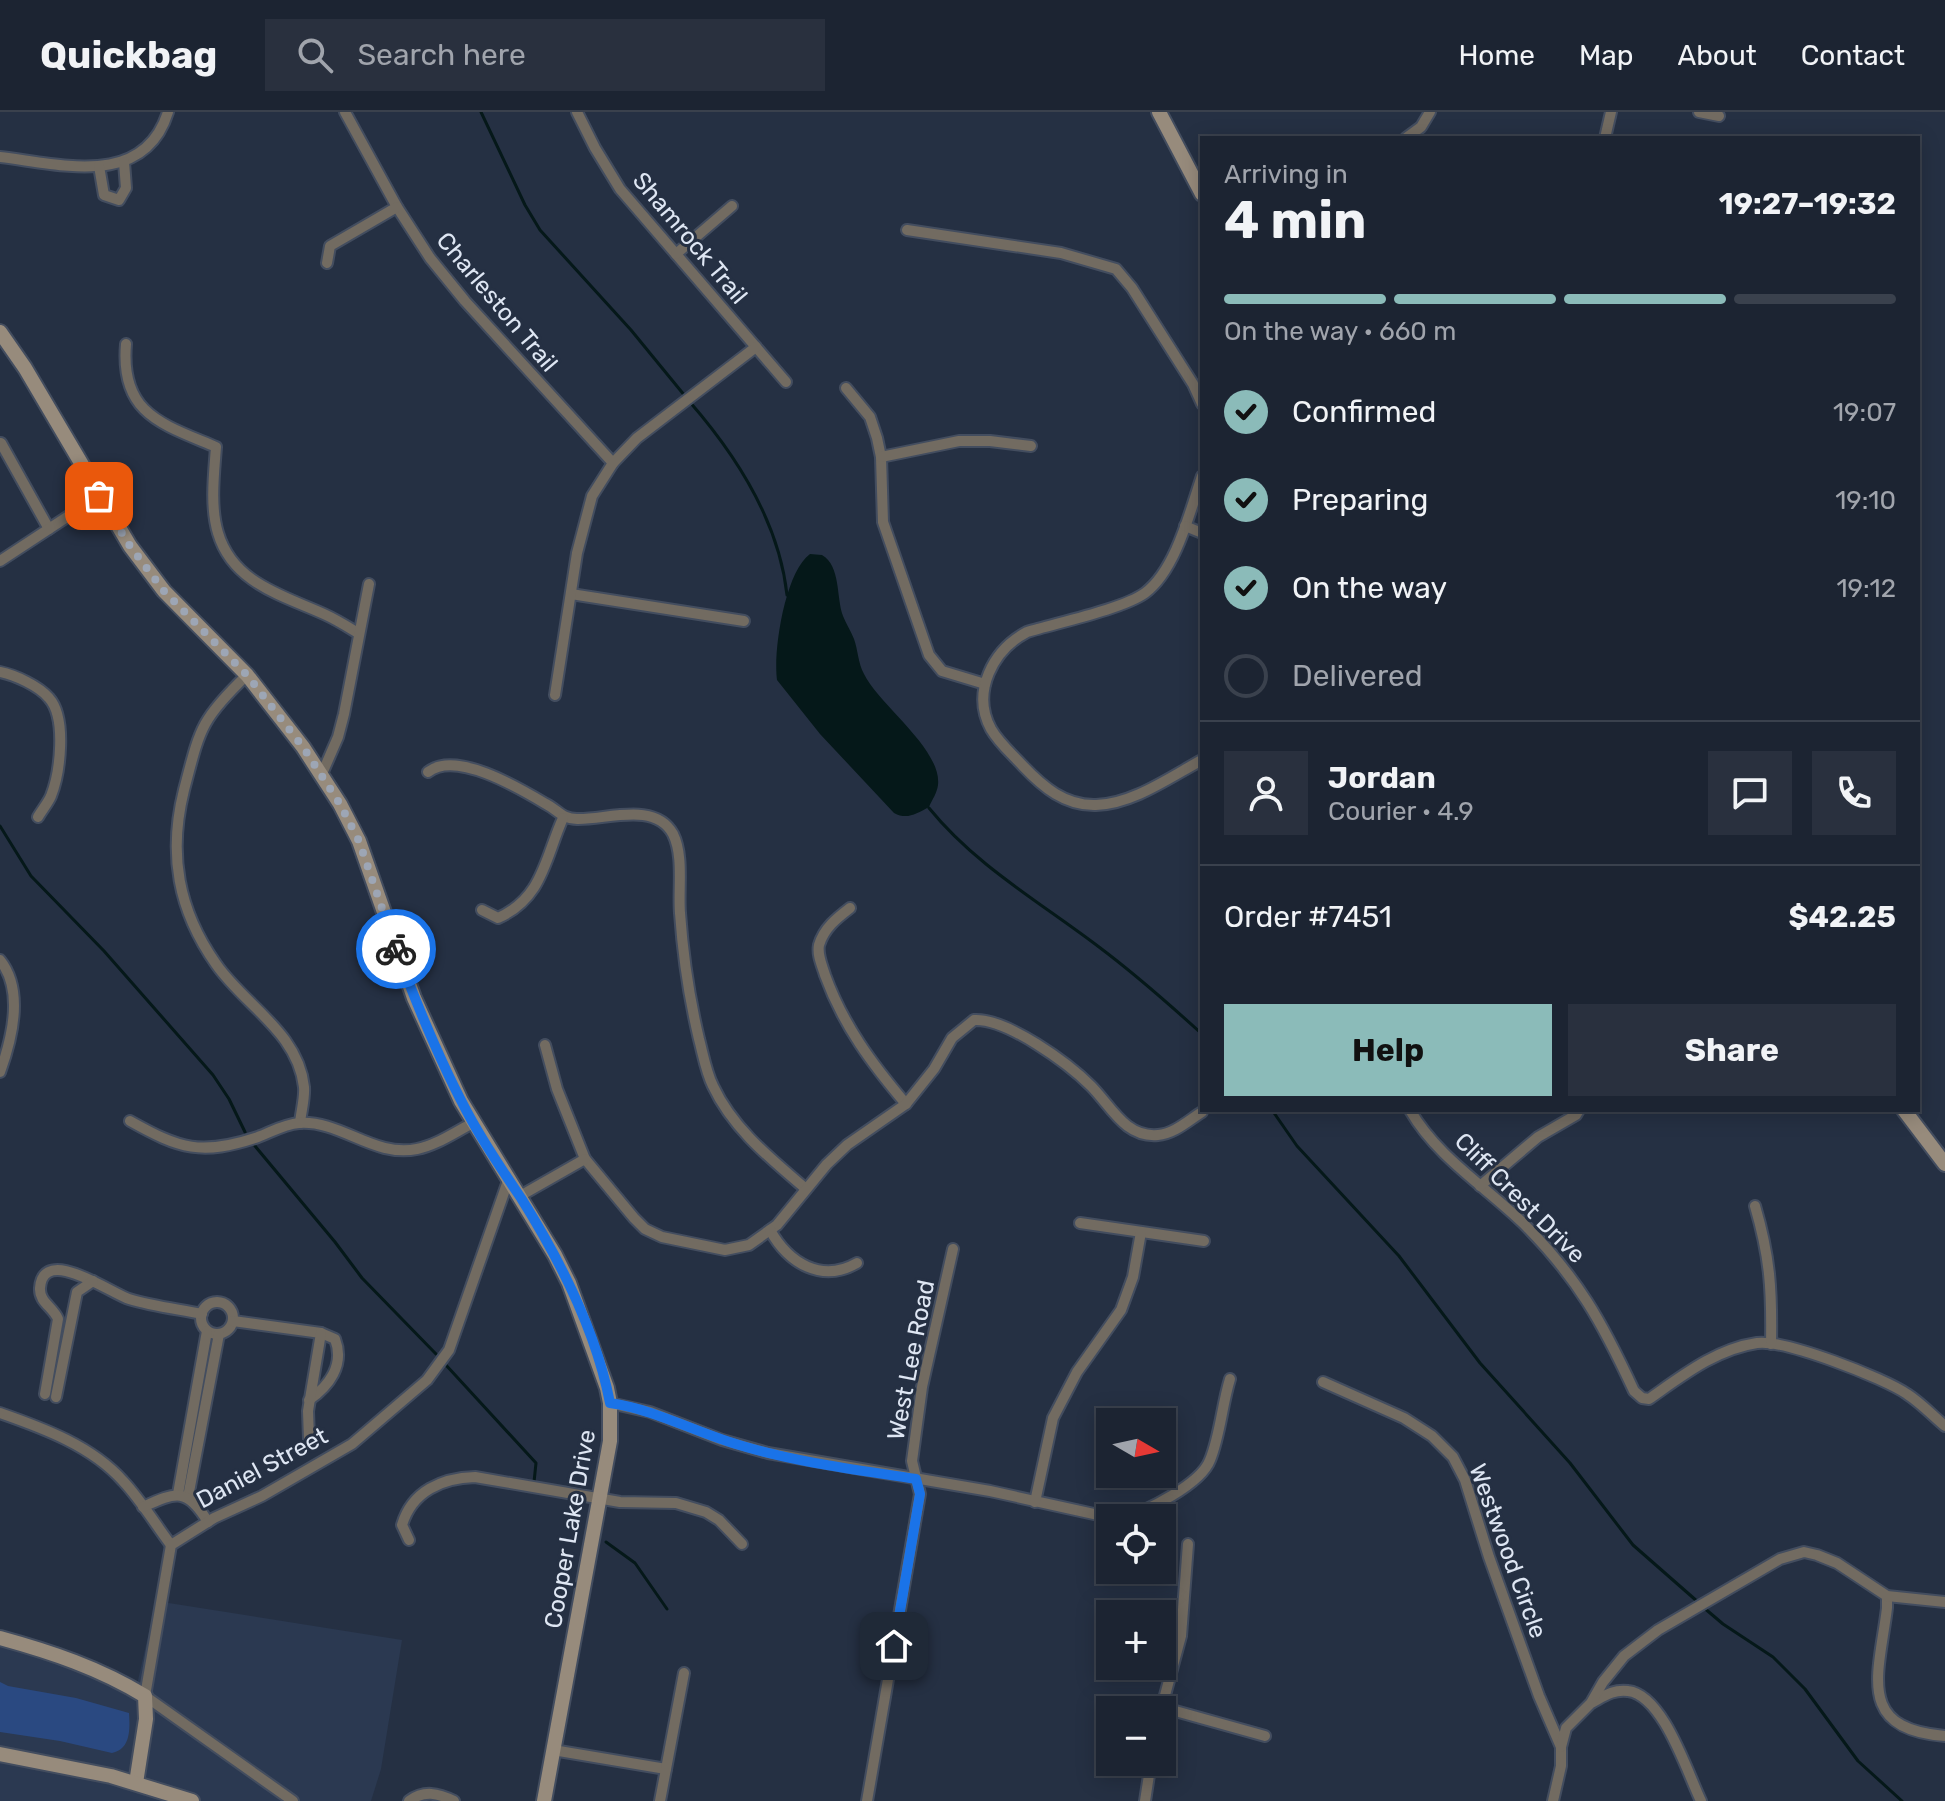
<!DOCTYPE html>
<html lang="en">
<head>
<meta charset="utf-8">
<style>
	:root { --surface:#1c2432; --page:#29303e; --text:#f1f3f6; --muted:#a0a4ac; --line:#3a414d; --accent:#8bbbb9 }
	body { margin:0; font-family:Rubik,sans-serif; background:var(--page); color:var(--text); height:100vh; display:flex; flex-direction:column; font-size:30px; white-space:nowrap }
	* { box-sizing:border-box; margin:0 }
	p { font-size:26px; color:var(--muted) }
	.icon { flex:none; width:44px; height:44px; fill:none; stroke:currentColor; stroke-width:2; stroke-linecap:round; stroke-linejoin:round }
	.map { position:relative; flex:1; overflow:hidden }
	.drawer { position:absolute; left:1200px; top:24px; width:720px; height:976px; display:flex; flex-direction:column; background:var(--surface); border-radius:0px; box-shadow:0 4px 20px #0003,0 0 0 2px var(--line) }
	.drawer>* { flex:none }
	.needle { width:52px; rotate:99deg }
	.controls { position:absolute; left:1096px; top:1296px; display:grid; gap:16px }
	.controls a { display:grid; place-items:center; width:80px; height:80px; border-radius:0px; background:var(--surface); box-shadow:0 4px 20px #0003,0 0 0 2px var(--line); font-size:40px }
	.pin { position:absolute; display:grid; place-items:center; width:68px; height:68px; color:#fff; margin:-34px; border-radius:16px; box-shadow:0 4px 12px #0006 }
	.courier { position:absolute; display:grid; place-items:center; width:80px; height:80px; margin:-40px; border:6px solid #1a73e8; border-radius:50%; background:#fff; color:#222; box-shadow:0 2px 10px #0007 }
	.headline em { font-style:normal; font-weight:700 }
	.headline div { display:flex; flex-direction:column-reverse }
	.headline { display:flex; align-items:center; justify-content:space-between; height:136px; padding:0 24px }
	h1 { font-size:52px; font-weight:700; line-height:60px }
	.bar { display:grid; grid-template-columns:repeat(4,1fr); gap:12px 8px; align-content:center; height:96px; padding:0 24px }
	.bar i { height:10px; border-radius:6px; background:var(--line) }
	.bar .selected { background:var(--accent) }
	.bar p { grid-column:span 4 }
	.line { display:flex; align-items:center; gap:20px; padding:0 24px; border-top:2px solid var(--line) }
	.line div { flex:1 }
	.round { display:grid; place-items:center; flex:none; width:84px; height:84px; border-radius:0px; background:var(--page) }
	ol { padding:0 24px; list-style:none }
	li { display:flex; align-items:center; gap:24px; height:88px }
	li p { margin-inline-start:auto }
	li .icon { padding:8px; border-radius:50%; background:var(--accent); color:#111; stroke-width:4 }
	li:last-child { color:var(--muted) }
	li i { width:44px; height:44px; border:4px solid var(--line); border-radius:50% }
	.button { display:flex; gap:16px; margin-top:auto; padding:16px 24px }
	.button a { flex:1; height:92px; border-radius:0px; background:var(--accent); color:#111; font-size:32px; font-weight:700; line-height:92px; text-align:center }
	.button a+a { background:var(--page); color:var(--text) }
	header { display:flex; align-items:center; gap:48px; box-sizing:border-box; height:112px; padding:0 40px; background:var(--surface); border-bottom:2px solid var(--line) }
	header strong { font-size:38px }
	nav { display:flex; gap:44px; margin-inline-start:auto; font-size:28px }
	.search { width:560px; height:72px; background:var(--page); display:flex; align-items:center; gap:20px; box-sizing:border-box; padding:0 28px; border-radius:0px; color:var(--muted); font-size:30px }
	.map>svg:first-child { display:block }
</style>
</head>
<body>
<header>
<strong>Quickbag</strong>
<div class="search"><svg class="icon" aria-label="search" viewBox="0 0 24 24"><circle cx="10" cy="10" r="6"/><path d="M15 15l6 6"/></svg>Search here</div>
<nav><a>Home</a><a>Map</a><a>About</a><a>Contact</a></nav>
</header>
<div class="map">
<svg width="1945" height="1689" viewBox="0 0 1945 1689">
	<rect width="100%" height="100%" fill="#253043"/>
	<polygon fill="#2b3951" points="156,1489 402,1528 381,1657 371,1689 0,1689 0,1530 81,1551 134,1586"/>
	<path fill="#2a4981" d="M0,1570L8,1574L76,1586L129,1601C130,1617 131,1637 112,1641L60,1629L0,1620Z"/>
	<path fill="#051819" d="M810,442L822,443C841,454 836,485 843,504C846,512 851,519 854,527C858,538 858,551 864,562C879,593 942,637 938,673C937,681 932,688 929,695C916,702 907,708 894,701L820,622L777,568C773,539 785,460 810,442Z"/>
	<g fill="none" stroke-linecap="round" stroke-linejoin="round">
		<g stroke="#051819" stroke-width="3">
			<polyline points="481,0 525,93 540,118 631,218 685,284"/>
			<path d="M689,289C737,344 779,409 787,483"/>
			<path d="M929,696C976,754 1040,790 1099,835C1135,862 1169,892 1202,922"/>
			<polyline points="0,714 31,764 104,839 213,963 229,987 245,1020"/>
			<polyline points="1272,998 1297,1034 1399,1144 1480,1251 1570,1351 1633,1433 1698,1490"/>
			<polyline points="255,1034 335,1130 362,1166 436,1242"/>
			<polyline points="445,1252 536,1351 534,1370"/>
			<polyline points="606,1430 635,1451 667,1497"/>
			<polyline points="1703,1495 1723,1512 1773,1545 1805,1577 1858,1649 1902,1689"/>
		</g>
		<defs>
			<g id="street">
				<polyline points="345,0 397,95 430,146 465,189 613,351"/>
				<polyline points="577,0 595,36 620,77 786,270"/>
				<polyline points="1699,0 1719,4"/>
				<polyline points="1406,26 1421,15 1430,0"/>
				<polyline points="1605,26 1611,0"/>
				<path d="M0,45C60,52 144,77 168,0"/>
				<polyline points="99,54 104,83 119,88 126,76 124,50"/>
				<polyline points="907,118 1061,141 1116,157 1132,176 1193,272 1202,292"/>
				<polyline points="676,142 732,94"/>
				<polyline points="327,151 330,134 397,95"/>
				<path d="M126,232C120,302 162,312 216,335C214,362 210,395 218,421C233,472 285,484 326,503C337,508 348,515 358,521"/>
				<polyline points="846,276 870,305 877,326 881,345 883,410 929,543 942,559 985,572"/>
				<polyline points="1,331 49,417"/>
				<polyline points="881,345 959,329 990,329 1031,334"/>
				<path d="M1202,364C1190,399 1176,458 1145,481C1123,497 1056,511 1027,520C993,538 971,580 991,617C999,631 1012,642 1023,654C1043,675 1065,694 1096,693C1133,692 1170,665 1202,648"/>
				<polyline points="1185,414 1202,421"/>
				<polyline points="0,449 99,384"/>
				<polyline points="571,482 744,509"/>
				<path d="M0,560C15,563 39,574 49,586C67,606 60,661 51,684C48,691 42,698 38,705"/>
				<path d="M247,563C200,608 200,617 184,678C168,742 178,798 216,852C244,893 298,920 304,975C305,986 301,1000 300,1011"/>
				<polyline points="555,583 577,441 592,384 613,351 637,326 756,235"/>
				<path d="M428,660C456,638 519,676 546,692C558,698 562,707 577,707C606,708 655,689 673,722C684,744 678,777 680,801C683,844 689,885 699,927C703,942 706,960 713,974C733,1017 771,1047 806,1077"/>
				<polyline points="321,664 338,625 344,602 369,472"/>
				<path d="M850,796C837,806 824,816 819,833C817,843 822,853 825,863C843,913 872,952 906,992"/>
				<path d="M482,798L498,806C543,786 545,746 563,706"/>
				<path d="M0,848C24,878 12,927 0,960"/>
				<path d="M545,933L557,977L585,1047L634,1106L645,1117L662,1125L725,1138L749,1133L777,1113L827,1052L847,1033L906,992L934,957L952,926L974,908C1007,906 1069,952 1091,974C1111,994 1125,1026 1158,1023C1174,1022 1189,1008 1202,1000"/>
				<path d="M1410,998C1437,1045 1485,1074 1523,1111C1578,1166 1602,1210 1634,1279L1642,1286L1649,1287C1682,1264 1716,1237 1757,1231C1784,1227 1884,1266 1907,1282C1921,1291 1933,1304 1945,1314"/>
				<path d="M130,1009C180,1037 201,1044 258,1025C271,1020 285,1012 299,1011C341,1008 374,1046 417,1037C437,1033 455,1020 473,1011"/>
				<polyline points="1480,1074 1538,1025 1576,1003 1579,998"/>
				<polyline points="520,1084 585,1047"/>
				<path d="M1755,1094C1770,1145 1772,1178 1771,1232"/>
				<polyline points="1080,1111 1204,1129"/>
				<path d="M770,1118C789,1152 822,1171 857,1151"/>
				<circle cx="217" cy="1206" r="16"/>
				<path d="M233,1209L321,1221L335,1227C345,1253 329,1274 309,1288"/>
				<polyline points="1323,1270 1404,1306 1432,1324 1453,1345 1465,1368 1489,1445 1539,1584 1561,1635 1561,1654 1553,1689"/>
				<path d="M45,1282L58,1207C53,1195 39,1190 40,1176C43,1132 112,1182 129,1187C152,1194 177,1197 202,1202"/>
				<polyline points="56,1285 77,1180 93,1169"/>
				<polyline points="610,1291 650,1300 722,1328 768,1341 990,1379 1112,1406"/>
				<path d="M0,1301C43,1316 92,1334 123,1369C141,1388 155,1412 171,1433"/>
				<polyline points="309,1327 308,1299 321,1221"/>
				<polyline points="178,1382 207,1219"/>
				<polyline points="188,1385 219,1222"/>
				<polyline points="1035,1390 1053,1306 1077,1260 1121,1198 1133,1165 1141,1120"/>
				<path d="M143,1395C176,1380 187,1375 208,1410"/>
				<path d="M1122,1406C1146,1400 1201,1372 1210,1348C1220,1324 1222,1293 1230,1267"/>
				<path d="M409,1428L402,1413C412,1379 442,1366 475,1365L620,1390L676,1391L706,1400L719,1408L742,1432"/>
				<path d="M1887,1484V1496C1879,1562 1855,1617 1945,1624"/>
				<path d="M1593,1590C1604,1584 1614,1577 1628,1579C1663,1583 1687,1660 1701,1689"/>
				<polyline points="1161,1595 1265,1624"/>
				<polyline points="1161,1598 1181,1524 1188,1432"/>
				<polyline points="1561,1635 1566,1616 1591,1591 1603,1570 1624,1544 1658,1518 1780,1447 1804,1440 1817,1443 1837,1451 1887,1484 1945,1490"/>
				<polyline points="553,1638 666,1657"/>
				<polyline points="293,1689 145,1584 171,1433 214,1406 262,1384 352,1332 427,1268 449,1238 508,1069"/>
				<path d="M409,1689C424,1678 438,1681 454,1689"/>
				<polyline points="660,1689 684,1561"/>
				<polyline points="867,1689 920,1382 912,1349 922,1275 953,1137"/>
				<polyline points="1145,1689 1151,1650"/>
			</g>
			<g id="secondary">
				<polyline points="1159,0 1202,82"/>
				<polyline points="0,220 25,256 130,434 164,479 247,563 303,635 340,692 359,729 414,886 461,989 555,1143 569,1171 607,1276 610,1291 610,1329 544,1689"/>
				<polyline points="1904,998 1945,1052"/>
				<path d="M0,1526C51,1540 99,1556 145,1584L146,1607L136,1671"/>
				<polyline points="0,1642 111,1664 192,1689"/>
			</g>
		</defs>
		<use href="#street" stroke="#434d5f" stroke-width="14"/>
		<use href="#secondary" stroke="#434d5f" stroke-width="18"/>
		<use href="#street" stroke="#726b61" stroke-width="10"/>
		<use href="#secondary" stroke="#978b7c" stroke-width="14"/>
	</g>
	<g fill="none" stroke-linecap="round" stroke-linejoin="round">
		<polyline stroke="#9da6b5" stroke-width="8" stroke-dasharray="0 14.4" points="99,384 130,434 164,479 247,563 303,635 340,692 359,729 396,837"/>
		<path stroke="#1a73e8" stroke-width="10" d="M396,837C418,896 442,955 472,1009C487,1036 504,1061 521,1086C560,1148 596,1218 610,1291C658,1298 700,1323 746,1335C801,1351 859,1358 916,1367L920,1382L894,1534"/>
	</g>
	<g text-anchor="middle" dominant-baseline="central" stroke-width="6" stroke-linejoin="round" paint-order="stroke">
		<g font-size="24" fill="#dee6f3" stroke="#253043">
			<text transform="translate(690 126) rotate(50)">Shamrock Trail</text>
			<text transform="translate(497 190) rotate(50)">Charleston Trail</text>
			<text transform="translate(1520 1086) rotate(45)">Cliff Crest Drive</text>
			<text transform="translate(911 1248) rotate(-79)">West Lee Road</text>
			<text transform="translate(262 1356) rotate(-28)">Daniel Street</text>
			<text transform="translate(570 1417) rotate(-80)">Cooper Lake Drive</text>
			<text transform="translate(1508 1439) rotate(70)">Westwood Circle</text>
		</g>
	</g>
</svg>
<div class="controls">
<a><svg class="needle" viewBox="-14 -14 28 28"><path d="M0-13l5 13h-10z" fill="#e53935"/><path d="M0 13l5-13h-10z" fill="#a0a4ac"/></svg></a>
<a><svg class="icon" aria-label="locate" viewBox="0 0 24 24"><circle cx="12" cy="12" r="6"/><path d="M12 2v4M12 18v4M2 12h4M18 12h4"/></svg></a>
<a>+</a>
<a>−</a>
</div>
<div class="pin" style="left:99px;top:384px;background:#ea580c"><svg class="icon" aria-label="bag" viewBox="0 0 24 24"><path d="M5 8h14l-1 12H6zM9 8a3 3 0 0 1 6 0"/></svg></div>
<div class="pin" style="left:894px;top:1534px;background:#1f2937"><svg class="icon" aria-label="home" viewBox="0 0 24 24"><path d="M3 11l9-7 9 7M6 9v11h12V9"/></svg></div>
<div class="courier" style="left:396px;top:837px"><svg class="icon" aria-label="bike" viewBox="0 0 24 24"><circle cx="6" cy="16" r="4"/><circle cx="18" cy="16" r="4"/><path d="M6 16l4-8h5l3 8M10 8l3 8H6M13 5h3"/></svg></div>
<section class="drawer">
<div class="headline"><div><h1>4 min</h1><p>Arriving in</p></div><em>19:27–19:32</em></div>
<div class="bar"><i class="selected"></i><i class="selected"></i><i class="selected"></i><i></i><p>On the way · 660 m</p></div>
<ol>
<li><svg class="icon" aria-label="check" viewBox="0 0 24 24"><path d="M5 12l5 5 9-10"/></svg>Confirmed<p>19:07</p></li>
<li><svg class="icon" aria-label="check" viewBox="0 0 24 24"><path d="M5 12l5 5 9-10"/></svg>Preparing<p>19:10</p></li>
<li><svg class="icon" aria-label="check" viewBox="0 0 24 24"><path d="M5 12l5 5 9-10"/></svg>On the way<p>19:12</p></li>
<li><i></i>Delivered</li>
</ol>
<div class="line" style="height:144px"><a class="round"><svg class="icon" aria-label="person" viewBox="0 0 24 24"><circle cx="12" cy="8" r="4"/><path d="M4 21q1-7 8-7t8 7"/></svg></a><div><b>Jordan</b><p>Courier · 4.9</p></div><a class="round"><svg class="icon" aria-label="chat" viewBox="0 0 24 24"><path d="M4 5h16v11H9l-5 4z"/></svg></a><a class="round"><svg class="icon" aria-label="phone" viewBox="0 0 24 24"><path d="M5 4h4l2 5-3 2q2 4 5 5l2-3 5 2v4C11 20 4 13 5 4z"/></svg></a></div>
<div class="line" style="height:104px"><div>Order #7451</div><b>$42.25</b></div>
<div class="button"><a>Help</a><a>Share</a></div>
</section>
</div>
</body>
</html>
